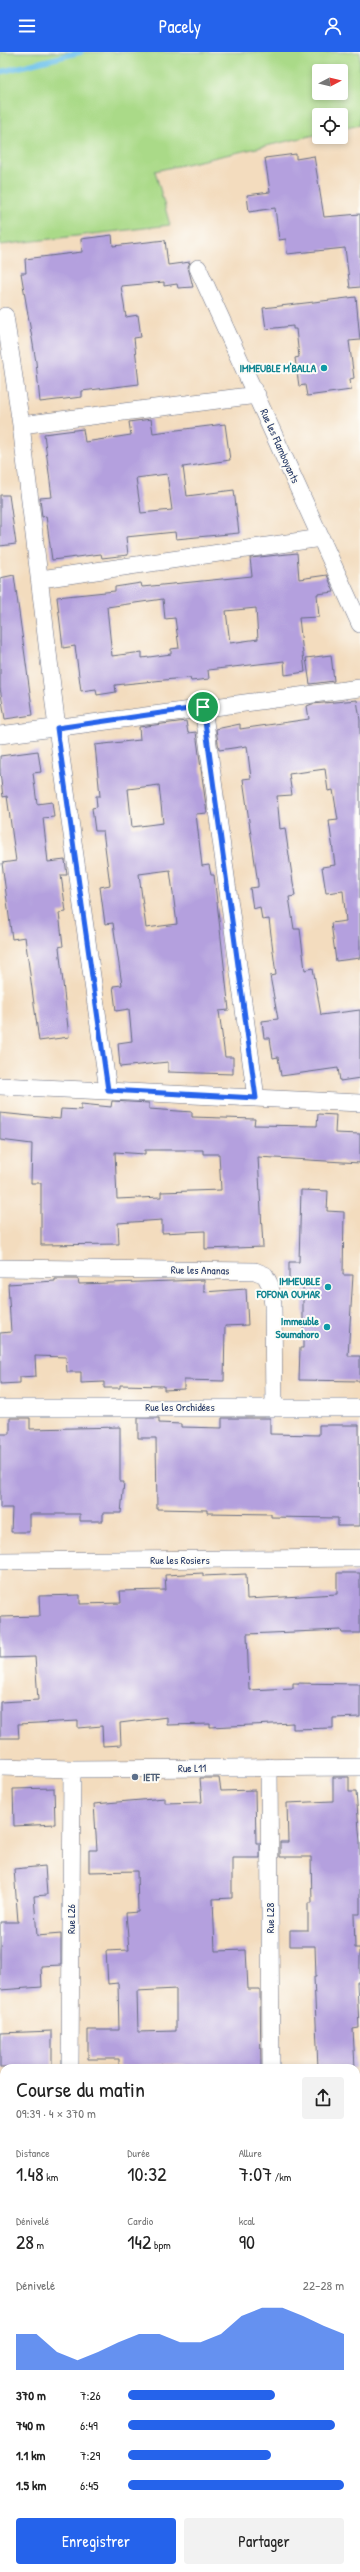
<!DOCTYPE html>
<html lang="fr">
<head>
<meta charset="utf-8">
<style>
	:root { --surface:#fff; --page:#f2f2f2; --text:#222; --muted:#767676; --accent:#2563eb }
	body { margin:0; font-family:"Patrick Hand",sans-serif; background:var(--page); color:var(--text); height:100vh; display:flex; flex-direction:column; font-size:15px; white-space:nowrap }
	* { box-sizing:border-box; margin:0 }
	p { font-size:13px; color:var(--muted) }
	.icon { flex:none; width:22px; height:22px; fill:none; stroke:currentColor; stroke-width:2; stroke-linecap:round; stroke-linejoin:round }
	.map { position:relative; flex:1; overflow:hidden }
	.details { position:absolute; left:0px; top:2012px; width:360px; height:508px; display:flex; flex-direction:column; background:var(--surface); border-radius:12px 12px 0 0; box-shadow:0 2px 6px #0003 }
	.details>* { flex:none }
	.needle { width:26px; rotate:83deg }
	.buttons { position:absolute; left:312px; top:12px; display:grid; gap:8px }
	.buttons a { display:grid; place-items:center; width:36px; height:36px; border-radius:4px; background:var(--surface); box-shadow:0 2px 6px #0003; font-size:20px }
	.pin { position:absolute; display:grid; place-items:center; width:34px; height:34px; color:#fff; margin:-17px; border:2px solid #fff; border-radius:50%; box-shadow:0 1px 4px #0007 }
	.round { display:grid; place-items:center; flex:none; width:42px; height:42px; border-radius:4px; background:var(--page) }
	.headline { display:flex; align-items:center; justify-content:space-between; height:68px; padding:0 16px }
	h1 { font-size:22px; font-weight:600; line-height:30px }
	.metrics { display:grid; grid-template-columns:repeat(3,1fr); gap:6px; height:68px; padding:4px 16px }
	.metrics div { display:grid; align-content:center }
	.metrics b { font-size:20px; font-weight:600 }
	.metrics small { font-size:11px; font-weight:400 }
	.metrics p { font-size:11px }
	.chart { height:112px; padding:8px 16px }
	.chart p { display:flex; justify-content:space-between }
	.chart svg { width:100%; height:72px; margin-top:4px; fill:var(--accent); opacity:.7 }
	.action { display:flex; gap:8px; margin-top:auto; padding:8px 16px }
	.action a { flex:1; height:46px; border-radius:4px; background:var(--accent); color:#fff; font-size:16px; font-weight:600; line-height:46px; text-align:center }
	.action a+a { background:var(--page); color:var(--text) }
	ul { padding:0 16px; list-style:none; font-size:13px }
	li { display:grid; grid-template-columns:64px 48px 1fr; align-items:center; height:30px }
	li i { height:10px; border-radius:5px; background:var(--accent) }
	header { display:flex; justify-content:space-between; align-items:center; height:52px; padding:0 16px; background:var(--accent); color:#fff; font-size:18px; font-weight:600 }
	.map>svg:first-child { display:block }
</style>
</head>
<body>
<header><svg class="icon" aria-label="menu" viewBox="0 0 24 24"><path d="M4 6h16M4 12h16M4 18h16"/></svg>Pacely<svg class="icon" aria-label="person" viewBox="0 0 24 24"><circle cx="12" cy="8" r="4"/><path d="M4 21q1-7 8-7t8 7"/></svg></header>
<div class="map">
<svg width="360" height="2520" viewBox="0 0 360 2520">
	<rect width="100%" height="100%" fill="#fdfcf7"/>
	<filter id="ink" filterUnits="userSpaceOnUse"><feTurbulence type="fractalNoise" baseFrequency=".025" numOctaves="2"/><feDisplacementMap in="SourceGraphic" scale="8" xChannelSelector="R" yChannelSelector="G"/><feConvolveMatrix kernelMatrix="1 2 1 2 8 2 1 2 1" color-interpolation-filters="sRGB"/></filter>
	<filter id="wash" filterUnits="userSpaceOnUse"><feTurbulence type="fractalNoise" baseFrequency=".012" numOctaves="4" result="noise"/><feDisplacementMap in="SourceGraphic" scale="16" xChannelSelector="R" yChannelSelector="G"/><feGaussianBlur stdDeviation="0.9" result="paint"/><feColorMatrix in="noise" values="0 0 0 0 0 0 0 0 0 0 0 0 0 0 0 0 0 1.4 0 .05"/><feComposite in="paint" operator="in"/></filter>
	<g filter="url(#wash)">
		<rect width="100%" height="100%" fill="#f3dcbe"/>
		<path fill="#aada88" stroke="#628473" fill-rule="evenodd" d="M 0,0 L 360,0 L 360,73 L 341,77 L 341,63 L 319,63 L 319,82 L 155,119 L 170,173 L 0,193 ZM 319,19 L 341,19 L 341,41 L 319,41 Z
			M 0,2349 L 4,2349 L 4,2429 L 0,2430 Z"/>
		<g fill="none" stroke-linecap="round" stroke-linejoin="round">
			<path stroke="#70c3ec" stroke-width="5.5" d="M 0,20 L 81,0
				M 0,2389 L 4,2387"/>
		</g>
		<g id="blocks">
			<path fill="#b4a0de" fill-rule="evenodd" d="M 296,102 L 296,107 L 314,104 L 324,165 L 360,162 L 360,235 L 350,236 L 345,196 L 287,202 L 286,187 L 279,188 L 275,156 L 249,160 L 247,143 L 270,140 L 265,106 Z
				M 112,183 L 113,194 L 165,188 L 168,213 L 190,210 L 188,215 L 193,235 L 178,236 L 177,232 L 164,234 L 164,230 L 121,234 L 126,265 L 138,263 L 141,285 L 134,286 L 139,332 L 82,339 L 82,345 L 40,350 L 36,310 L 21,221 L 26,221 L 25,207 L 82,200 L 81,187 Z
				M 356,245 L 360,288 L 349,289 L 354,326 L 350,327 L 351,338 L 307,344 L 305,333 L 299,334 L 295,306 L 299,305 L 296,277 L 293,277 L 293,274 L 266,277 L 263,256 Z
				M 151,367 L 153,381 L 225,372 L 230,408 L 183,415 L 187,444 L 234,438 L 239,481 L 176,487 L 175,480 L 126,485 L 128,503 L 102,506 L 101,502 L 52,508 L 46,464 L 42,465 L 40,446 L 52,445 L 44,382 L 83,377 L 85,390 L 131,383 L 129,370 ZM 167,422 L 172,458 L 141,461 L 136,426 Z
				M 0,443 L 9,443 L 16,492 L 0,494 Z
				M 297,501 L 299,527 L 327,523 L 334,540 L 317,542 L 319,565 L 299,566 L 305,620 L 285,623 L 284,609 L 208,618 L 209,627 L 191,629 L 190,626 L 174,627 L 115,633 L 116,640 L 97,643 L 96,637 L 81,639 L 75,594 L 63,596 L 57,545 L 115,539 L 115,535 L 141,531 L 142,535 L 252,524 L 250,506 ZM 163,547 L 165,567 L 175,566 L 179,596 L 171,597 L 171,602 L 142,606 L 142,600 L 112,604 L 107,555 ZM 256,556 L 258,587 L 230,591 L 226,559 Z
				M 14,523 L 33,663 L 5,667 L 0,636 L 0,526 Z
				M 331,603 L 334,629 L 310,632 L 306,606 Z
				M 357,648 L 360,668 L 360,906 L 336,909 L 331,871 L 346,869 L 343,839 L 326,841 L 322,815 L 335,813 L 329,769 L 338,768 L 333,738 L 328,739 L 325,717 L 289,722 L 292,743 L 277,744 L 280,777 L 285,776 L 295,844 L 289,845 L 294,877 L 300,877 L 305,918 L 313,916 L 321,963 L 360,958 L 360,1026 L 340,1029 L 338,1016 L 281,1024 L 278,1005 L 273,1006 L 270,986 L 264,986 L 262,969 L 278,967 L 270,924 L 276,923 L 269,867 L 262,868 L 260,855 L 253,857 L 250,836 L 258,835 L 258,832 L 243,727 L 251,726 L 247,694 L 219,698 L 216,677 L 240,672 L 240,677 L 309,667 L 307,654 L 312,652 Z
				M 186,669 L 188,681 L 196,680 L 207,761 L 196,762 L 202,814 L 209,813 L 211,823 L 214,823 L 229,958 L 219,959 L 225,1005 L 233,1005 L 233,1022 L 168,1020 L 168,1010 L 120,1015 L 118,991 L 132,989 L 129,957 L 116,959 L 113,934 L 122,933 L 113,871 L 105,872 L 100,835 L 110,833 L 103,779 L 95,779 L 92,756 L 97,755 L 96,744 L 100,744 L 95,693 L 140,688 L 139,675 ZM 159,733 L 163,771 L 132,775 L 128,737 ZM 170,818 L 177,872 L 146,876 L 139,822 Z
				M 38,699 L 41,720 L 33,721 L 37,752 L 52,750 L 54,765 L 43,766 L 48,810 L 65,808 L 67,823 L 61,823 L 66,860 L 59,861 L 63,894 L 59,895 L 69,985 L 39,989 L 25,885 L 12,887 L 2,811 L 16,809 L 7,744 L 3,745 L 0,720 L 0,704 Z
				M 112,1049 L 149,1051 L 149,1057 L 192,1060 L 192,1065 L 255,1067 L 254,1073 L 317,1074 L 318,1062 L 336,1063 L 335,1081 L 360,1082 L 360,1111 L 258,1105 L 263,1195 L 205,1197 L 205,1179 L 162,1181 L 162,1168 L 118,1171 L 119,1192 L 41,1193 L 41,1131 L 31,1131 L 32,1092 L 0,1088 L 0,1061 L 60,1067 L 61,1057 L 81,1058 L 81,1052 L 111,1055 ZM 145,1098 L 203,1098 L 203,1102 L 219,1102 L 221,1138 L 161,1140 L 161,1145 L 117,1147 L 115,1100 L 145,1102 Z
				M 301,1138 L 328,1139 L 327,1159 L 344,1160 L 343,1223 L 353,1223 L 348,1304 L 360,1304 L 360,1329 L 299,1328 L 300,1296 L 303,1296 L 303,1228 L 289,1228 L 289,1210 L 299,1210 Z
				M 55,1227 L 78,1227 L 79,1232 L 204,1228 L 204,1240 L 246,1237 L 248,1273 L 225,1274 L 224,1329 L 184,1328 L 184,1337 L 164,1338 L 164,1334 L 120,1333 L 120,1336 L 104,1336 L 104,1330 L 81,1331 L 81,1320 L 67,1320 L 66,1305 L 35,1304 L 36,1324 L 20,1325 L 20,1331 L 0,1332 L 0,1281 L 11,1280 L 8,1232 L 55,1229 Z
				M 10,1366 L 30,1366 L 30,1377 L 120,1375 L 120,1430 L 124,1430 L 121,1461 L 103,1461 L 103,1469 L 80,1469 L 80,1462 L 29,1462 L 29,1480 L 11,1480 L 12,1456 L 0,1456 L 0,1382 L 10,1382 Z
				M 138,1366 L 159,1366 L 159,1371 L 181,1372 L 181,1375 L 222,1376 L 222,1366 L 270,1366 L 270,1382 L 319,1383 L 319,1373 L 359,1373 L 360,1474 L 338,1474 L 338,1466 L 271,1465 L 271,1462 L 207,1461 L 207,1458 L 157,1457 L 156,1386 L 138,1386 Z
				M 203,1521 L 203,1524 L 246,1522 L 247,1547 L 337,1542 L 337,1521 L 360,1521 L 360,1581 L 342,1581 L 341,1578 L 247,1582 L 249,1638 L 293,1636 L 293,1631 L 360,1632 L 360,1665 L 333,1666 L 333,1676 L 293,1677 L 293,1671 L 210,1675 L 210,1672 L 167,1673 L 167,1665 L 120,1671 L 121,1693 L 103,1694 L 102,1674 L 78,1676 L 78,1669 L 18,1672 L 19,1686 L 0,1686 L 0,1650 L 38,1648 L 35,1605 L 0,1606 L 0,1565 L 40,1564 L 39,1544 L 80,1543 L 80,1552 L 121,1551 L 120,1539 L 166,1538 L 165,1523 Z
				M 333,1725 L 349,1725 L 349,1740 L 356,1740 L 360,1790 L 360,1862 L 354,1862 L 355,1896 L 360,1896 L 360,1930 L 357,1930 L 359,1976 L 353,1977 L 355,2016 L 318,2016 L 314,1925 L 316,1925 L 315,1894 L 290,1894 L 290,1878 L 308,1878 L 308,1851 L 312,1851 L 311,1805 L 280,1805 L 280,1790 L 288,1790 L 287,1751 L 333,1749 Z
				M 200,1726 L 219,1726 L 221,1739 L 255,1738 L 256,1791 L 260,1791 L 260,1806 L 232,1806 L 232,1846 L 213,1847 L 215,1899 L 246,1898 L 248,1937 L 260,1937 L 261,2016 L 199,2016 L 199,2014 L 177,2012 L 119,2014 L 119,2007 L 88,2007 L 88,1978 L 119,1978 L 118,1931 L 108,1932 L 106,1899 L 129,1898 L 126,1861 L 138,1860 L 137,1819 L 89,1820 L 89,1798 L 97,1798 L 94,1752 L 165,1746 L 165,1751 L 202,1750 ZM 176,1937 L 176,1979 L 138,1980 L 137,1939 Z
				M 54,1736 L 55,1772 L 14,1774 L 13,1737 Z
				M 45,1814 L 47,1843 L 34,1844 L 37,1884 L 61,1882 L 61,1913 L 41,1914 L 42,1935 L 0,1938 L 0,1870 L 18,1870 L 14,1817 Z
				M 52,1979 L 52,2016 L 0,2016 L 0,1981 Z"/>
		</g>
	</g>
	<g filter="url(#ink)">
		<use href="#blocks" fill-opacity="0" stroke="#676c80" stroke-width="1"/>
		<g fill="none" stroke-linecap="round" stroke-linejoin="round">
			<defs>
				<path id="street" d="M 198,216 L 360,572
					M 5,264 L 21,373 L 57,676 L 108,1038
					M 21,373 L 257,343
					M 41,527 L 321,486
					M 203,655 L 256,1046
					M 0,683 L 360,636
					M 0,1034 L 360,1051
					M 0,1216 L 255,1219 L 265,1223 L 270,1233 L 273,1253 L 274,1355
					M 0,1356 L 360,1356
					M 0,1509 L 360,1506
					M 0,1715 L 72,1717 L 360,1715
					M 269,1715 L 271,2016
					M 70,2016 L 72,1717
					M 0,2247 L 4,2248
					M 356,2395 L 360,2395"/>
			</defs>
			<use href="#street" stroke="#676c80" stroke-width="18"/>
			<use href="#street" stroke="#fff" stroke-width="17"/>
		</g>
	</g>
	<g fill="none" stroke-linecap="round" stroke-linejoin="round" filter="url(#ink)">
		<defs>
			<path id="route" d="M 203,655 L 256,1046 L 108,1038 L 57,676 Z"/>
		</defs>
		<use href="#route" stroke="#fff" stroke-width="8"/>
		<use href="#route" stroke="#2563eb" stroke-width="5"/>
	</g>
	<g fill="#0f9aa8" stroke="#fdfcf7" stroke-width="1.5">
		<circle cx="324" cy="316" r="4"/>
		<circle cx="328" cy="1235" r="4"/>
		<circle cx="327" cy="1275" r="4"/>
	</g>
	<circle fill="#5c6f8a" stroke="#fdfcf7" stroke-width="1.5" cx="135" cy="1725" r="4"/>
	<g text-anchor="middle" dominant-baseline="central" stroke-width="4" stroke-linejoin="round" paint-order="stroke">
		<g font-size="11" font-weight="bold" fill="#0d838f" stroke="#fdfcf7" text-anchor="end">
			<text x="316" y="316">IMMEUBLE M'BALLA</text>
			<text x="320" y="1229">IMMEUBLE<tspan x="320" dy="13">FOFONA OUMAR</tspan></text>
			<text x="319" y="1269">Immeuble<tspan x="319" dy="13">Soumahoro</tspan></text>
		</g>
		<g font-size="11" fill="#1b2f5e" stroke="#fdfcf7">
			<text transform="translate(280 394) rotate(66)">Rue les Flamboyants</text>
			<text transform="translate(200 1218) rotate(1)">Rue les Ananas</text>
			<text x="180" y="1355">Rue les Orchidées</text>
			<text x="180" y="1508">Rue les Rosiers</text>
			<text transform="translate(192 1716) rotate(-1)">Rue L11</text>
			<text transform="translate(270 1866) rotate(-90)">Rue L28</text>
			<text transform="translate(71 1867) rotate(-90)">Rue L26</text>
		</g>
		<g font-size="11" font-weight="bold" fill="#4e5e75" stroke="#fdfcf7" text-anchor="start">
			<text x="143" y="1725">IETF</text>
		</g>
	</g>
</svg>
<div class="buttons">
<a><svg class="needle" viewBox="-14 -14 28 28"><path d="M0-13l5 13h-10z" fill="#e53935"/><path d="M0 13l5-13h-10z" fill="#767676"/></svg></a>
<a><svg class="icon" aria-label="locate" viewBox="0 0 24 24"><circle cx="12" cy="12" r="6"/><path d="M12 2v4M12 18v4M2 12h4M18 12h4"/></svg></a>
</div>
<div class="pin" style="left:203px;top:655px;background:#1e9e55"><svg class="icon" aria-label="arrive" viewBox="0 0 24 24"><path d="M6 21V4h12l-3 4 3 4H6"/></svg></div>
<section class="details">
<div class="headline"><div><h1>Course du matin</h1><p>09:39 · 4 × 370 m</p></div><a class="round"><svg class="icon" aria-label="share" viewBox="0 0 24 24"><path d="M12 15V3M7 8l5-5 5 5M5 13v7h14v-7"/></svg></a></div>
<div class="metrics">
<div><p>Distance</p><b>1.48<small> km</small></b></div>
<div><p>Durée</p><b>10:32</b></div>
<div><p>Allure</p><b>7:07<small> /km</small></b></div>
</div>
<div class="metrics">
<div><p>Dénivelé</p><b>28<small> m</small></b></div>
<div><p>Cardio</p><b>142<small> bpm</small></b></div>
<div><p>kcal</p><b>90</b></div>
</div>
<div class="chart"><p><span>Dénivelé</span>22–28 m</p>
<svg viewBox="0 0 160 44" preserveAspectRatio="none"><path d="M0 44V22L10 22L20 33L30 38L40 33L50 27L60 22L70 22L80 27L90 27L100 22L110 11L120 6L130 6L140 11L150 17L160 22V44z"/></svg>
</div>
<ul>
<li><b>370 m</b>7:26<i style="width:68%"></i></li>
<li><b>740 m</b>6:49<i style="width:96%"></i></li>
<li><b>1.1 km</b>7:29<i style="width:66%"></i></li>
<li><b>1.5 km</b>6:45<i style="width:100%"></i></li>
</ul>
<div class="action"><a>Enregistrer</a><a>Partager</a></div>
</section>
</div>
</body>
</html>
